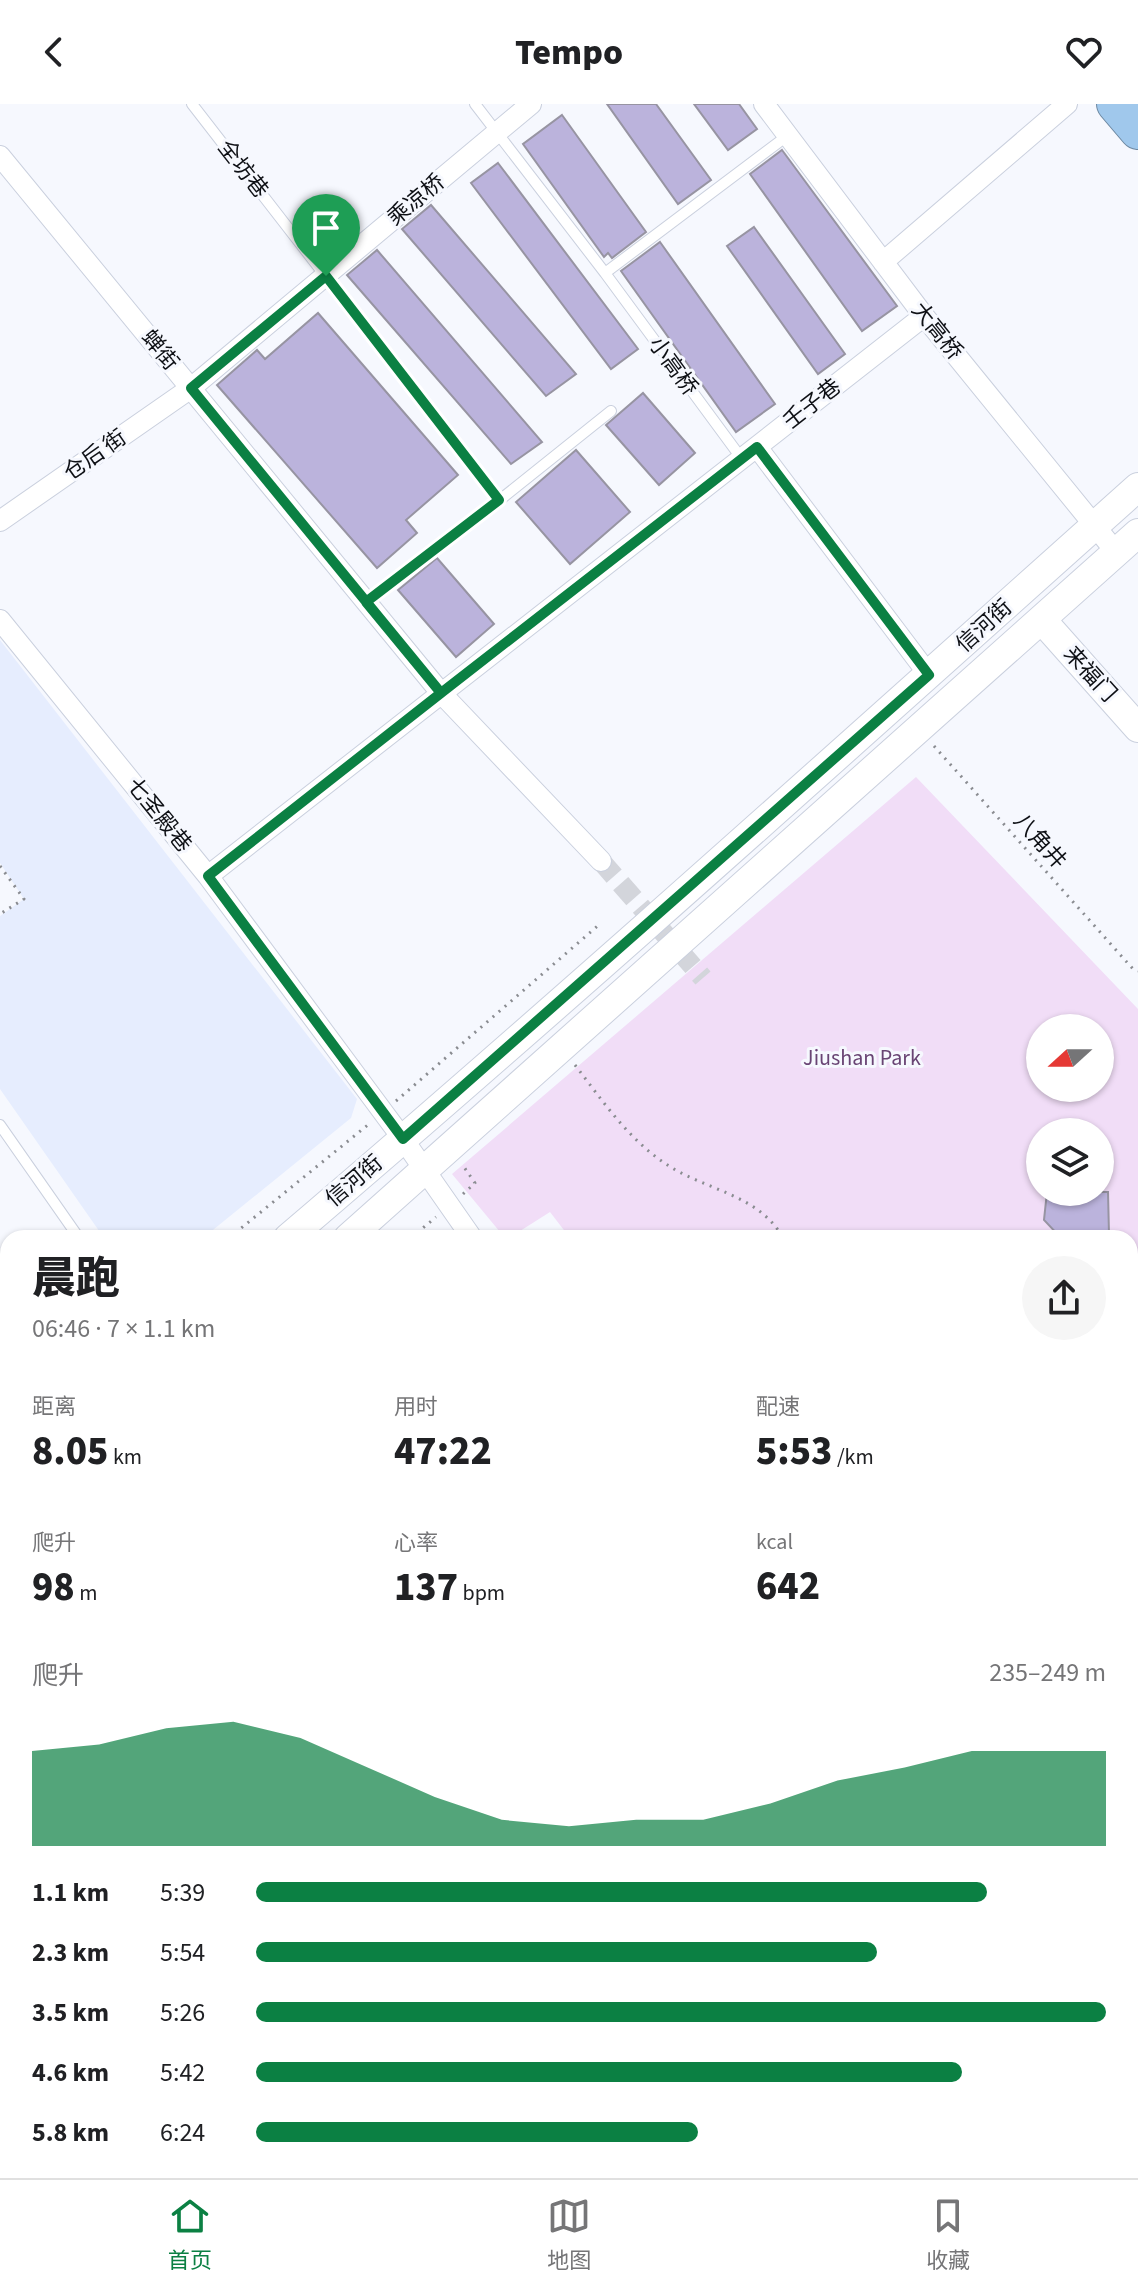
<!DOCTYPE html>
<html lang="zh">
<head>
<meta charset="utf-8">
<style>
	:root { --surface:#fff; --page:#f6f6f6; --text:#202124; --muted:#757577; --line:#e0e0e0; --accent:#0b8043 }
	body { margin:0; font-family:"Source Sans 3","Noto Sans SC",sans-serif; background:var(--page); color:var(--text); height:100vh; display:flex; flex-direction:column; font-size:30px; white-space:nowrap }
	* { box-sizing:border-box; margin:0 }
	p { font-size:26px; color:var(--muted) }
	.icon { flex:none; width:44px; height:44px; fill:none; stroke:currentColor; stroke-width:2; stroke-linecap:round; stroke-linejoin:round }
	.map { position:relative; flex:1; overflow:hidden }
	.panel { position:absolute; left:0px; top:1126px; width:1138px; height:948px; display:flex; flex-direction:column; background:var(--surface); border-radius:24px 24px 0 0; box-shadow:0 2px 6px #0004 }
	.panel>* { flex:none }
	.needle { width:52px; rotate:249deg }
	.fabs { position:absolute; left:1026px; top:910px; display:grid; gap:16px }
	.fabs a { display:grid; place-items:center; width:88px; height:88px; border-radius:50%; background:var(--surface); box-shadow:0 2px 6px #0004; font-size:40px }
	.pin { position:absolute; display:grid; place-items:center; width:68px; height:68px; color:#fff; margin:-82px -34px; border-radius:50% 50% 50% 0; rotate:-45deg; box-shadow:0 0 8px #0007 }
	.pin .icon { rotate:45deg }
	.round { display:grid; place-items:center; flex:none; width:84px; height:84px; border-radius:42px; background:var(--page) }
	.head { display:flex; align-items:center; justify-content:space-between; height:136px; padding:0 32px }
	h1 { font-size:44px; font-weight:800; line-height:60px }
	.figures { display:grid; grid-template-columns:repeat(3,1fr); gap:12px; height:136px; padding:8px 32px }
	.figures div { display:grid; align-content:center }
	.figures b { font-size:40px; font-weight:800 }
	.figures small { font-size:22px; font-weight:400 }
	.figures p { font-size:22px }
	.chart { height:224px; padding:16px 32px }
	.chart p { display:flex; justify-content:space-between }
	.chart svg { width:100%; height:144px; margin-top:8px; fill:var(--accent); opacity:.7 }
	ul { padding:0 32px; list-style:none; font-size:26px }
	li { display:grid; grid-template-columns:128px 96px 1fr; align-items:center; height:60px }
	li i { height:20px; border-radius:10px; background:var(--accent) }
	header { display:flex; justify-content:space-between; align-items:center; height:104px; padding:0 32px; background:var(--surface); font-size:36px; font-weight:800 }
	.tabs { display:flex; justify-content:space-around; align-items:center; height:112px; border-top:2px solid var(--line); background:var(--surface); font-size:22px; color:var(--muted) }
	.tabs a { display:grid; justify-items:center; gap:4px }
	.tabs .active { color:var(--accent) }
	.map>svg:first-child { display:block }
</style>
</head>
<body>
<header><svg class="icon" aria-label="back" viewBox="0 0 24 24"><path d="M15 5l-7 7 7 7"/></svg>Tempo<svg class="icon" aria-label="heart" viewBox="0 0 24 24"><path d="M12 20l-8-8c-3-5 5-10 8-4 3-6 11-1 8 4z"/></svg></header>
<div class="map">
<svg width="1138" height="2074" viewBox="0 0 1138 2074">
	<rect width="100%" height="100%" fill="#f6f8fe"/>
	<path fill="#e6edfe" d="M 0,536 L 357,995 L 351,1014 L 203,1134 L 104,1134 L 0,985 L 0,812 L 24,795 L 0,759 Z
		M 566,2066 L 1017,2066 L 1021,2074 L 570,2074 Z"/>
	<path fill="#f1ddf7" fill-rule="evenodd" d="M 916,673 L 1138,905 L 1138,1880 L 1130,1880 L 1130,1134 L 570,1134 L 550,1108 L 509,1134 L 505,1134 L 452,1070 ZM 1040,924 L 1100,924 L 1100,984 L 1040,984 ZM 1040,1028 L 1100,1028 L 1100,1088 L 1040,1088 Z"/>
	<path fill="#a8dbed" d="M 1138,1898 L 1138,2074 L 1066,2074 L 1063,2066 L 1130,2066 L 1130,1899 Z"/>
	<path fill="#bbb3dc" stroke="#9794a2" stroke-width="2" d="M 607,0 L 656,0 L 711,76 L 678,100 Z
		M 694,0 L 739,0 L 757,25 L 728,46 Z
		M 562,11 L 646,128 L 612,154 L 608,149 L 604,153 L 523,40 Z
		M 782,46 L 897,202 L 862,227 L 750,70 Z
		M 498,59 L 638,245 L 611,265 L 471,79 Z
		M 431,101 L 576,270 L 546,292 L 402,125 Z
		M 754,123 L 845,250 L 818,270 L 727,142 Z
		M 660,138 L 775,300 L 736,328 L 621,167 Z
		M 377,146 L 542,338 L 511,360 L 347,171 Z
		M 318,209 L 458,371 L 406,416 L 417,429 L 377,464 L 217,281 L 257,246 L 265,255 Z
		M 643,289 L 695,349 L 659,381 L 606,321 Z
		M 576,346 L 630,408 L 570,460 L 516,398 Z
		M 437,454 L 494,520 L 456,553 L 398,486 Z
		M 1047,1088 L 1108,1088 L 1109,1130 L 1098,1134 L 1061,1134 L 1044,1116 Z"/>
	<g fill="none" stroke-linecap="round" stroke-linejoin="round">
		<path stroke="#d3d5db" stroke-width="20" stroke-dasharray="20 10" stroke-linecap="butt" d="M 601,757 L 703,874"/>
		<defs>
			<path id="lane" d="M 192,0 L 499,396
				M 475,0 L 605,169
				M 742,355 L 605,169 L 787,32
				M 366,498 L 486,407 L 611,307
				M 0,1021 L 79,1134
				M 253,2066 L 256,2074"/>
			<path id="street" d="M 764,0 L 924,212 L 1116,448
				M 0,52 L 441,589 L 601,757
				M 883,158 L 1067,0
				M 757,343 L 929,571
				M 0,417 L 191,284 L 531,0
				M 0,516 L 208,772 L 403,1035 L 472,1134
				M 208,772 L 924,212
				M 0,1596 L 8,1605"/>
			<path id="secondary" d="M 1042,516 L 1138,624
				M 288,1134 C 575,889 856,635 1138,383
				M 348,1134 L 1138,429
				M 0,1375 L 8,1369
				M 0,1436 L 8,1429
				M 0,2041 L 8,2036
				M 479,2066 L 483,2074"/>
			<path id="highway" d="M 1115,0 L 1138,27"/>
		</defs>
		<use href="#lane" stroke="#cad0de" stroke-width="12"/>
		<use href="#street" stroke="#cad0de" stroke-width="22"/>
		<use href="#secondary" stroke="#cad0de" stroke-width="30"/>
		<use href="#highway" stroke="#6d88a1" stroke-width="38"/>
		<path stroke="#8a8c91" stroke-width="3" stroke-dasharray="2 6" stroke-linecap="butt" d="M 934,642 L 1133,865 L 1138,867
			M 0,762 L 24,795 L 0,810
			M 575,961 C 602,996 628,1035 666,1060 C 704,1086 759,1090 783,1134
			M 396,997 L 601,819
			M 463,1090 L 475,1079 L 464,1063
			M 229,1134 L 369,1020
			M 411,1134 L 436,1113
			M 0,1338 L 8,1332
			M 0,1488 L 8,1481
			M 1130,1570 L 1138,1568
			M 1130,1715 L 1138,1715
			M 1130,1927 L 1138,1927
			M 1130,2003 L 1138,2004
			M 16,2074 L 30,2066"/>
		<use href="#lane" stroke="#fff" stroke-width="10"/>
		<use href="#street" stroke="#fff" stroke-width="20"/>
		<use href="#secondary" stroke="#fff" stroke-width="28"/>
		<use href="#highway" stroke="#a0c8ec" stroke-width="36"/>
	</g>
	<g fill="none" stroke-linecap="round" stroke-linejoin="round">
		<defs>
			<path id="route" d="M 326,172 L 499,396 L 366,498 L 441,589 L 208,772 L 403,1035 L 929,571 L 757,343 L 441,589 L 191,284 L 326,172"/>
		</defs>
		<use href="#route" stroke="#fff" stroke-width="16"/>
		<use href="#route" stroke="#0b8043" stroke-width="10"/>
	</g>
	<g text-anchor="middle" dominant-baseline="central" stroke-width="6" stroke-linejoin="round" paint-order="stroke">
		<g font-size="22" fill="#0e1015" stroke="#f6f8fe">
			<text transform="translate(243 65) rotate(52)">全坊巷</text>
			<text transform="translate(416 96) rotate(-40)">乘凉桥</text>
			<text transform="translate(937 227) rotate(51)">大高桥</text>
			<text transform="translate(160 246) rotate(51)">蝉街</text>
			<text transform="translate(673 262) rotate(54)">小高桥</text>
			<text transform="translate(812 300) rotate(-38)">壬子巷</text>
			<text transform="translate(95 351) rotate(-35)">仓后 街</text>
			<text transform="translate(984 522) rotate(-42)">信河街</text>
			<text transform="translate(1090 570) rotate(48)">来福门</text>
			<text transform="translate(159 711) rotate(51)">七圣殿巷</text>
			<text transform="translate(1040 737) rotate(48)">八角井</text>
			<text transform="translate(354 1077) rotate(-40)">信河街</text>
		</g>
		<g font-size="22" fill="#694474" stroke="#f6f8fe">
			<text x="862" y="954">Jiushan Park</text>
		</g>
	</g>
</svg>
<div class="fabs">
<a><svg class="needle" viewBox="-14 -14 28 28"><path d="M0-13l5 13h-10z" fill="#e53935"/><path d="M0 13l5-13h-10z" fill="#757577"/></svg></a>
<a><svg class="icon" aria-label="layers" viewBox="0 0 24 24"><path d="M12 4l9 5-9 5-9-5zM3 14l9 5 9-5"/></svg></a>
</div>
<div class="pin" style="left:326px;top:172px;background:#1e9e55"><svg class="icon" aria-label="arrive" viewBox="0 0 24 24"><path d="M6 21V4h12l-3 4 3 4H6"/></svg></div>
<section class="panel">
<div class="head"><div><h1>晨跑</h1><p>06:46 · 7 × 1.1 km</p></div><a class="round"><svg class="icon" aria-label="share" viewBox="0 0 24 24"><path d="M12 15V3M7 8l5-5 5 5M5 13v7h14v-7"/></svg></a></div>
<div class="figures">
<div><p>距离</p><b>8.05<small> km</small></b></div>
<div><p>用时</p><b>47:22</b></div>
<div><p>配速</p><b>5:53<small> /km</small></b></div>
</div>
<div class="figures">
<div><p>爬升</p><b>98<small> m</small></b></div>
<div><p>心率</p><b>137<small> bpm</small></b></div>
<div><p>kcal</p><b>642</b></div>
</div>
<div class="chart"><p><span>爬升</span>235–249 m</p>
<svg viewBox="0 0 160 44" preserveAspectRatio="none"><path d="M0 44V15L10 13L20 8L30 6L40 11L50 20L60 29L70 36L80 38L90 36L100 36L110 31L120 24L130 20L140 15L150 15L160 15V44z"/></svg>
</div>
<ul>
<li><b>1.1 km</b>5:39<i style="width:86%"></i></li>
<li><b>2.3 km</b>5:54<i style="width:73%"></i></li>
<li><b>3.5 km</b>5:26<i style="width:100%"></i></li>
<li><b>4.6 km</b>5:42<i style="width:83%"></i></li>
<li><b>5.8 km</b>6:24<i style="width:52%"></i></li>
</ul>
</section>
</div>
<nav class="tabs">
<a class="active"><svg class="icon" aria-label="home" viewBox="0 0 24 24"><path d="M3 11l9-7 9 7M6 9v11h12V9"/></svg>首页</a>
<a><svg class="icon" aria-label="map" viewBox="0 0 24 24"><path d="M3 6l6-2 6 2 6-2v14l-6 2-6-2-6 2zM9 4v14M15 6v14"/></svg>地图</a>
<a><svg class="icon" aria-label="saved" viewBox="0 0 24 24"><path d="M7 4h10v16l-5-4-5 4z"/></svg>收藏</a>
</nav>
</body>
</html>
